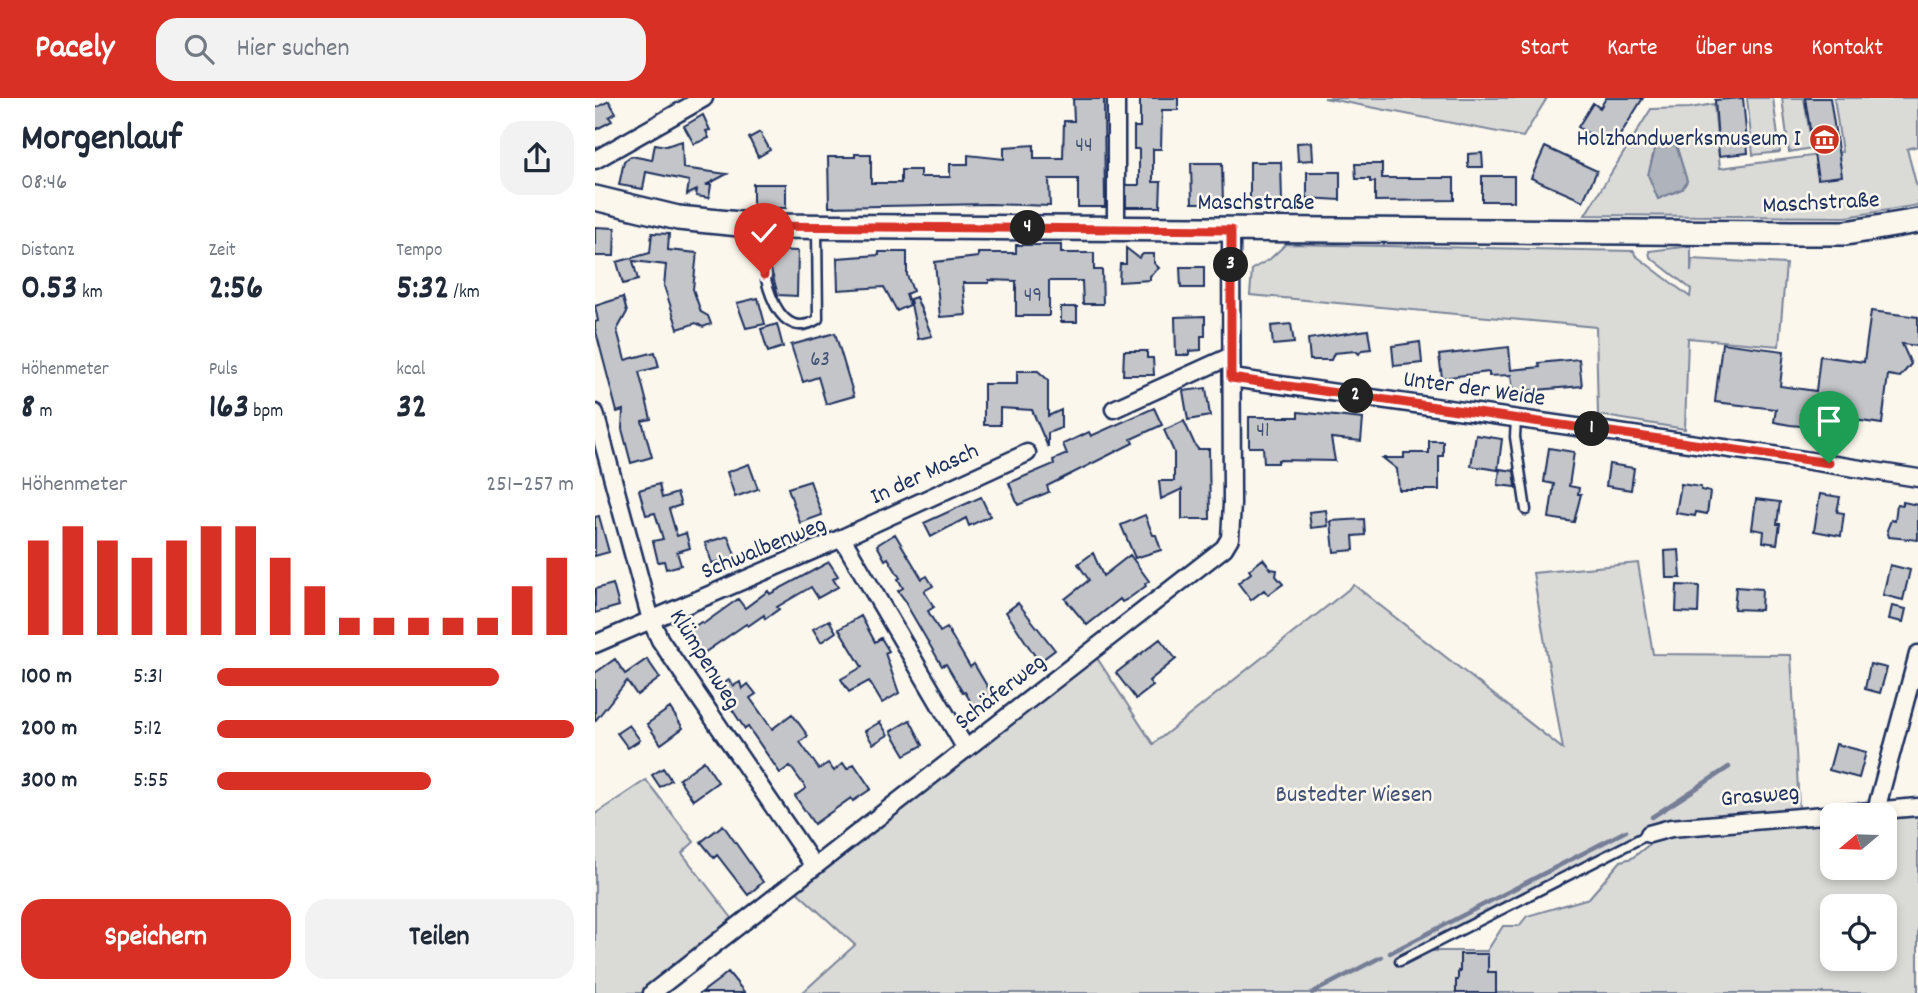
<!DOCTYPE html>
<html lang="de">
<head>
<meta charset="utf-8">
<style>
	:root { --surface:#fff; --page:#f2f2f3; --text:#1f2937; --muted:#747a83; --accent:#d93025 }
	body { margin:0; font-family:Dekko,sans-serif; background:var(--page); color:var(--text); height:100vh; display:flex; flex-direction:column; font-size:26px; white-space:nowrap }
	* { box-sizing:border-box; margin:0 }
	p { font-size:23px; color:var(--muted) }
	.icon { flex:none; width:38px; height:38px; fill:none; stroke:currentColor; stroke-width:2; stroke-linecap:round; stroke-linejoin:round }
	.map { position:relative; flex:1; overflow:hidden }
	.side { display:flex; flex-direction:column; background:var(--surface); width:595px }
	.side>* { flex:none }
	.needle { width:46px; rotate:251deg }
	.fabs { position:absolute; left:1225px; top:705px; display:grid; gap:14px }
	.fabs a { display:grid; place-items:center; width:77px; height:77px; border-radius:14px; background:var(--surface); box-shadow:0 4px 10px #0003; font-size:35px }
	.pin { position:absolute; display:grid; place-items:center; width:60px; height:60px; color:#fff; margin:-72px -30px; border-radius:50% 50% 50% 0; rotate:-45deg; box-shadow:0 0 7px #0007 }
	.pin .icon { rotate:45deg }
	.km { position:absolute; width:35px; height:35px; margin:-18px; border-radius:50%; background:#222; color:#fff; font-size:19px; line-height:35px; text-align:center }
	.round { display:grid; place-items:center; flex:none; width:74px; height:74px; border-radius:21px; background:var(--page) }
	.overview { display:flex; align-items:center; justify-content:space-between; height:119px; padding:0 21px }
	h1 { font-size:38px; font-weight:700; line-height:52px }
	.metrics { display:grid; grid-template-columns:repeat(3,1fr); gap:10px; height:119px; padding:7px 21px }
	.metrics div { display:grid; align-content:center }
	.metrics b { font-size:35px; font-weight:700 }
	.metrics small { font-size:19px; font-weight:400 }
	.metrics p { font-size:19px }
	.chart { height:196px; padding:14px 21px }
	.chart p { display:flex; justify-content:space-between }
	.chart svg { width:100%; height:126px; margin-top:7px; stroke:var(--accent); stroke-width:6 }
	.cta { display:flex; gap:14px; margin-top:auto; padding:14px 21px }
	.cta a { flex:1; height:80px; border-radius:21px; background:var(--accent); color:#fff; font-size:28px; font-weight:700; line-height:80px; text-align:center }
	.cta a+a { background:var(--page); color:var(--text) }
	ul { padding:0 21px; list-style:none; font-size:23px }
	li { display:grid; grid-template-columns:112px 84px 1fr; align-items:center; height:52px }
	li i { height:18px; border-radius:9px; background:var(--accent) }
	header { display:flex; align-items:center; gap:42px; box-sizing:border-box; height:98px; padding:0 35px; background:var(--accent); color:#fff }
	header strong { font-size:33px }
	nav { display:flex; gap:38px; margin-inline-start:auto; font-size:24px }
	.search { width:490px; height:63px; background:var(--page); display:flex; align-items:center; gap:18px; box-sizing:border-box; padding:0 24px; border-radius:21px; color:var(--muted); font-size:26px }
	main { display:flex; flex:1; min-height:0 }
	.map>svg:first-child { display:block }
</style>
</head>
<body>
<header>
<strong>Pacely</strong>
<div class="search"><svg class="icon" aria-label="search" viewBox="0 0 24 24"><circle cx="10" cy="10" r="6"/><path d="M15 15l6 6"/></svg>Hier suchen</div>
<nav><a>Start</a><a>Karte</a><a>Über uns</a><a>Kontakt</a></nav>
</header>
<main>
<section class="side">
<div class="overview"><div><h1>Morgenlauf</h1><p>08:46</p></div><a class="round"><svg class="icon" aria-label="share" viewBox="0 0 24 24"><path d="M12 15V3M7 8l5-5 5 5M5 13v7h14v-7"/></svg></a></div>
<div class="metrics">
<div><p>Distanz</p><b>0.53<small> km</small></b></div>
<div><p>Zeit</p><b>2:56</b></div>
<div><p>Tempo</p><b>5:32<small> /km</small></b></div>
</div>
<div class="metrics">
<div><p>Höhenmeter</p><b>8<small> m</small></b></div>
<div><p>Puls</p><b>163<small> bpm</small></b></div>
<div><p>kcal</p><b>32</b></div>
</div>
<div class="chart"><p><span>Höhenmeter</span>251–257 m</p>
<svg viewBox="0 0 160 44" preserveAspectRatio="none"><path d="M5 44V11M15 44V6M25 44V11M35 44V17M45 44V11M55 44V6M65 44V6M75 44V17M85 44V27M95 44V38M105 44V38M115 44V38M125 44V38M135 44V38M145 44V27M155 44V17"/></svg>
</div>
<ul>
<li><b>100 m</b>5:31<i style="width:79%"></i></li>
<li><b>200 m</b>5:12<i style="width:100%"></i></li>
<li><b>300 m</b>5:55<i style="width:60%"></i></li>
</ul>
<div class="cta"><a>Speichern</a><a>Teilen</a></div>
</section>
<div class="map">
<svg width="1323" height="895" viewBox="0 0 1323 895">
	<rect width="100%" height="100%" fill="#fbf7ec"/>
	<filter id="ink" filterUnits="userSpaceOnUse"><feTurbulence type="fractalNoise" baseFrequency=".0143" numOctaves="2"/><feDisplacementMap in="SourceGraphic" scale="14" xChannelSelector="R" yChannelSelector="G"/><feConvolveMatrix kernelMatrix="1 2 1 2 8 2 1 2 1" color-interpolation-filters="sRGB"/></filter>
	<g filter="url(#ink)">
		<path fill="#dadad7" stroke="#7a849a" stroke-width="2" fill-rule="evenodd" d="M 729,0 L 952,0 L 928,39 Z
			M 1152,0 L 1178,0 L 1185,54 L 1158,57 Z
			M 1187,0 L 1209,0 L 1217,50 L 1194,54 Z
			M 1239,0 L 1323,0 L 1323,48 L 1312,51 L 1323,93 L 1323,107 L 1251,119 L 990,117 L 1056,11 L 1095,10 L 1119,6 L 1125,70 L 1247,54 ZM 1081,47 L 1092,83 L 1087,91 L 1063,101 C 1054,80 1052,74 1060,51 Z
			M 691,146 L 1039,153 L 1040,157 L 1095,199 L 1096,191 L 1055,159 L 1054,153 L 1096,148 L 1096,174 L 1097,161 L 1191,166 L 1184,248 L 1093,240 L 1090,331 L 1003,317 L 1001,229 L 655,197 L 657,171 L 675,161 Z
			M 1043,465 L 1058,556 L 1196,557 L 1204,711 L 1062,727 L 808,857 L 811,865 L 833,853 L 892,853 L 908,828 L 924,828 L 932,818 L 994,800 L 1026,763 L 1037,760 L 1065,738 L 1237,721 L 1237,770 L 1290,770 L 1290,718 L 1323,713 L 1323,895 L 207,895 L 260,847 L 200,792 L 502,560 L 558,646 L 759,487 L 968,651 L 938,475 ZM 1237,808 L 1290,808 L 1290,861 L 1237,861 Z
			M 51,682 L 99,744 L 87,755 L 137,820 L 47,895 L 0,895 L 0,716 Z"/>
		<path fill="#afb3bb" stroke="#747e96" stroke-width="2" d="M 1070,44 L 1081,47 L 1092,83 L 1087,91 L 1063,101 L 1053,77 L 1060,51 Z"/>
		<g fill="none" stroke-linecap="round" stroke-linejoin="round">
			<path stroke="#747e96" stroke-width="4.5" d="M 1057,719 L 1134,669
				M 795,855 L 1031,733
				M 717,895 L 786,859"/>
		</g>
		<path fill="#c3c5c9" stroke="#1b2f5e" stroke-width="2" d="M 545,0 L 583,0 L 583,12 L 567,12 L 566,51 L 558,51 L 558,84 L 566,84 L 565,109 L 531,109 L 531,87 L 544,87 L 544,51 L 539,51 L 539,29 L 545,29 Z
			M 1011,0 L 1048,0 L 1017,50 L 983,29 L 998,5 L 1005,10 Z
			M 1148,0 L 1153,55 L 1124,58 L 1120,2 Z
			M 1210,0 L 1235,0 L 1247,78 L 1223,81 Z
			M 478,1 L 509,1 L 510,109 L 483,109 L 483,81 L 454,81 L 455,108 L 395,106 L 234,109 L 233,59 L 260,59 L 260,56 L 276,56 L 276,85 L 306,85 L 306,72 L 325,72 L 325,79 L 355,79 L 355,66 L 373,66 L 373,57 L 409,61 L 409,49 L 439,47 L 439,60 L 468,60 L 469,23 L 479,23 Z
			M 14,3 L 21,15 L 14,19 L 17,23 L 0,32 L 0,10 Z
			M 108,17 L 115,32 L 111,33 L 114,40 L 99,46 L 89,28 Z
			M 165,34 L 175,52 L 163,59 L 154,40 Z
			M 87,43 L 88,70 L 132,76 L 111,87 L 116,87 L 114,100 L 101,98 L 102,92 L 92,97 L 94,83 L 51,74 L 48,91 L 24,87 L 29,63 L 36,58 L 57,62 L 60,46 L 71,48 Z
			M 717,44 L 718,62 L 703,63 L 702,45 Z
			M 950,49 L 1002,73 L 988,103 L 936,80 Z
			M 887,55 L 888,69 L 873,69 L 873,56 Z
			M 655,64 L 686,64 L 687,104 L 655,104 Z
			M 596,65 L 627,65 L 628,105 L 597,105 Z
			M 760,66 L 787,66 L 787,80 L 859,80 L 859,102 L 780,103 L 780,84 L 775,84 L 775,81 L 761,81 Z
			M 712,74 L 745,74 L 745,102 L 712,100 Z
			M 887,78 L 919,78 L 919,103 L 887,103 Z
			M 158,86 L 191,86 L 191,110 L 158,110 Z
			M 0,129 L 20,130 L 19,158 L 0,158 Z
			M 57,135 L 74,136 L 73,152 L 102,155 L 98,191 L 106,214 L 113,218 L 116,226 L 108,229 L 101,225 L 83,231 L 69,188 L 71,167 L 38,163 L 43,182 L 28,186 L 22,164 L 55,155 Z
			M 421,147 L 466,147 L 466,155 L 499,155 L 499,172 L 507,172 L 508,206 L 488,206 L 487,183 L 454,183 L 454,218 L 421,218 L 421,183 L 394,182 L 394,185 L 368,185 L 371,217 L 345,219 L 340,164 L 383,159 L 383,155 L 421,155 Z
			M 531,150 L 544,160 L 548,156 L 559,156 L 559,165 L 564,170 L 555,178 L 555,182 L 524,184 L 525,166 L 531,166 Z
			M 175,152 L 203,153 L 202,198 L 183,197 L 174,164 Z
			M 284,154 L 312,154 L 312,177 L 318,193 L 311,196 L 315,207 L 302,213 L 289,189 L 243,192 L 242,160 L 284,157 Z
			M 585,169 L 609,169 L 609,190 L 586,190 Z
			M 28,199 L 32,214 L 22,232 L 30,262 L 60,254 L 64,269 L 44,274 L 56,321 L 47,323 L 57,359 L 36,365 L 27,331 L 28,312 L 22,314 L 0,230 L 0,224 L 3,223 L 0,208 Z
			M 321,199 L 337,238 L 323,241 L 315,201 Z
			M 163,200 L 170,226 L 151,230 L 142,205 Z
			M 466,209 L 482,209 L 482,224 L 466,224 Z
			M 1276,213 L 1323,219 L 1323,248 L 1307,246 L 1316,266 L 1305,279 L 1293,277 L 1287,326 L 1218,316 L 1216,329 L 1195,327 L 1179,324 L 1181,311 L 1120,304 L 1127,245 L 1189,253 L 1185,288 L 1221,293 L 1225,258 L 1269,264 Z
			M 610,218 L 610,238 L 606,238 L 606,252 L 594,253 L 594,257 L 581,257 L 580,219 Z
			M 182,226 L 188,249 L 173,254 L 166,231 Z
			M 696,226 L 699,245 L 678,247 L 676,228 Z
			M 773,232 L 776,251 L 767,252 L 764,256 L 761,253 L 739,255 L 736,262 L 715,262 L 713,241 Z
			M 240,235 L 259,298 L 231,306 L 223,279 L 208,284 L 196,247 Z
			M 825,244 L 827,265 L 799,268 L 797,248 Z
			M 914,249 L 916,272 L 945,269 L 944,265 L 984,261 L 987,288 L 918,294 L 916,277 L 894,278 L 894,274 L 847,280 L 844,257 Z
			M 529,253 L 552,253 L 552,260 L 558,260 L 559,277 L 528,277 Z
			M 422,273 L 443,273 L 453,282 L 453,318 L 466,312 L 466,330 L 453,335 L 453,349 L 437,312 L 405,310 L 405,327 L 389,327 L 389,286 L 422,286 Z
			M 611,290 L 615,318 L 593,322 L 588,293 Z
			M 559,310 L 567,327 L 536,341 L 538,345 L 452,388 L 454,394 L 423,407 L 414,385 L 459,366 L 458,362 L 472,356 L 468,346 L 494,334 L 496,338 Z
			M 703,314 L 768,321 L 766,343 L 736,340 L 740,363 L 683,362 L 683,365 L 669,365 L 668,349 L 654,349 L 654,319 L 703,319 Z
			M 589,323 L 600,347 L 603,351 L 614,351 L 615,421 L 587,421 L 587,391 L 566,401 L 564,383 L 579,383 L 579,354 L 569,332 Z
			M 881,337 L 907,341 L 903,372 L 876,368 Z
			M 834,343 L 848,343 L 848,358 L 844,358 L 844,392 L 804,392 L 802,371 L 788,360 L 809,360 L 809,355 L 834,355 Z
			M 954,350 L 979,354 L 974,388 L 984,390 L 983,396 L 986,396 L 979,424 L 954,420 L 959,386 L 949,384 Z
			M 154,366 L 163,391 L 140,399 L 132,374 Z
			M 1014,366 L 1039,370 L 1036,392 L 1011,388 Z
			M 905,371 L 919,373 L 921,389 L 903,387 Z
			M 215,383 L 227,417 L 205,425 L 193,390 Z
			M 64,386 L 67,400 L 82,395 L 86,407 L 74,411 L 82,438 L 91,435 L 95,450 L 82,454 L 86,467 L 71,471 L 69,463 L 63,464 L 58,443 L 68,441 L 60,415 L 51,417 L 44,392 Z
			M 1086,386 L 1106,389 L 1106,392 L 1115,394 L 1112,416 L 1101,414 L 1100,418 L 1081,415 Z
			M 1225,396 L 1245,399 L 1242,414 L 1249,415 L 1246,438 L 1219,433 Z
			M 386,399 L 395,418 L 374,428 L 371,420 L 336,439 L 329,425 Z
			M 1161,401 L 1185,404 L 1182,426 L 1185,426 L 1182,446 L 1168,444 L 1169,433 L 1157,431 Z
			M 1308,404 L 1323,407 L 1323,442 L 1294,439 L 1292,432 L 1296,422 L 1300,423 L 1302,406 L 1308,407 Z
			M 731,412 L 733,428 L 716,430 L 714,414 Z
			M 550,417 L 558,437 L 561,437 L 566,452 L 540,460 L 526,427 Z
			M 4,418 L 14,454 L 0,458 L 0,419 Z
			M 769,421 L 770,437 L 758,438 L 759,452 L 739,454 L 736,423 Z
			M 300,436 L 327,481 L 332,478 L 338,488 L 329,493 L 339,509 L 333,513 L 345,534 L 352,530 L 375,569 L 379,566 L 399,600 L 380,611 L 370,594 L 368,595 L 351,566 L 347,568 L 311,506 L 312,505 L 303,493 L 308,490 L 303,481 L 305,480 L 293,460 L 290,462 L 282,447 Z
			M 133,438 L 141,460 L 117,465 L 110,445 Z
			M 1084,452 L 1086,480 L 1071,480 L 1070,453 Z
			M 498,455 L 508,478 L 535,457 L 554,483 L 550,486 L 551,488 L 533,501 L 527,504 L 525,501 L 492,527 L 470,501 L 494,482 L 483,466 Z
			M 668,461 L 676,471 L 682,472 L 681,478 L 688,486 L 673,497 L 669,492 L 656,502 L 643,485 L 656,475 L 654,472 Z
			M 234,464 L 243,478 L 238,481 L 243,489 L 223,500 L 216,489 L 182,509 L 184,511 L 170,521 L 169,517 L 153,528 L 151,526 L 103,559 L 88,536 L 106,524 L 108,526 L 143,501 L 150,510 L 173,493 L 175,496 Z
			M 1295,467 L 1315,472 L 1308,502 L 1288,497 Z
			M 18,486 L 24,508 L 0,515 L 0,491 Z
			M 1082,487 L 1104,488 L 1103,515 L 1081,514 Z
			M 1141,489 L 1167,491 L 1166,512 L 1139,511 Z
			M 423,505 L 460,552 L 444,564 L 411,514 Z
			M 1297,508 L 1311,511 L 1308,524 L 1294,521 Z
			M 266,518 L 280,544 L 286,540 L 294,553 L 290,555 L 304,595 L 287,605 L 274,583 L 254,594 L 246,581 L 267,569 L 244,531 Z
			M 234,522 L 241,534 L 226,544 L 218,531 Z
			M 565,541 L 581,561 L 554,583 L 558,588 L 541,601 L 521,575 Z
			M 20,561 L 30,576 L 52,561 L 65,580 L 42,597 L 32,583 L 0,623 L 0,575 Z
			M 1275,566 L 1292,570 L 1285,595 L 1270,591 Z
			M 134,582 L 138,588 L 145,584 L 147,591 L 153,586 L 161,596 L 155,600 L 177,631 L 197,616 L 213,638 L 205,644 L 224,671 L 233,665 L 239,673 L 248,665 L 252,671 L 259,666 L 276,691 L 258,703 L 256,700 L 219,726 L 200,698 L 211,690 L 195,668 L 185,675 L 153,629 L 150,631 L 123,590 Z
			M 75,610 L 88,630 L 66,646 L 52,626 Z
			M 315,622 L 328,647 L 310,657 L 296,633 Z
			M 285,624 L 293,637 L 278,646 L 270,633 Z
			M 34,627 L 45,642 L 33,650 L 22,635 Z
			M 1241,646 L 1271,654 L 1264,680 L 1234,672 Z
			M 109,663 L 123,684 L 98,702 L 84,681 Z
			M 68,670 L 76,682 L 65,689 L 57,677 Z
			M 128,727 L 168,784 L 153,797 L 122,757 L 119,760 L 106,744 Z
			M 865,856 L 893,856 L 893,874 L 901,874 L 901,895 L 861,895 L 861,882 L 863,882 L 863,873 L 865,874 Z
			M 133,874 L 150,895 L 106,895 L 126,880 Z"/>
		<g fill="none" stroke-linecap="round" stroke-linejoin="round">
			<defs>
				<path id="lane" d="M 165,131 C 164,161 177,251 223,221 L 222,131
					M 921,321 L 920,339 L 931,412
					M 805,863 L 1054,736"/>
				<path id="street" d="M 0,62 L 109,0
					M 521,131 L 521,0
					M 637,280 L 1171,356 L 1323,380
					M 519,311 L 636,258
					M 0,315 L 56,522 L 65,542 L 219,768
					M 247,440 L 371,651
					M 0,546 L 247,440 L 432,355
					M 1281,712 L 1323,556
					M 1054,736 L 1076,730 L 1323,709
					M 57,895 L 629,450 L 635,440 L 637,406 L 636,132"/>
				<path id="secondary" d="M 0,100 L 83,120 L 165,128 L 1197,135 L 1251,135 L 1323,123"/>
			</defs>
			<use href="#lane" stroke="#1b2f5e" stroke-width="13"/>
			<use href="#street" stroke="#1b2f5e" stroke-width="21"/>
			<use href="#secondary" stroke="#1b2f5e" stroke-width="28"/>
			<use href="#lane" stroke="#fbf7ec" stroke-width="8"/>
			<use href="#street" stroke="#fbf7ec" stroke-width="16"/>
			<use href="#secondary" stroke="#fbf7ec" stroke-width="23"/>
		</g>
	</g>
	<g fill="none" stroke-linecap="round" stroke-linejoin="round" filter="url(#ink)">
		<defs>
			<path id="route" d="M 169,177 L 165,128 L 636,132 L 636,280 L 1234,365"/>
		</defs>
		<use href="#route" stroke="#fff" stroke-width="14"/>
		<use href="#route" stroke="#d93025" stroke-width="9"/>
	</g>
	<defs>
		<symbol id="museum-disc" viewBox="-11 -11 22 22"><circle r="9.5" fill="#c8321e" stroke="#fbf7ec"/><path d="M0-6L6-3V-2H-6V-3ZM-5-1h2V3h-2ZM-1-1h2V3h-2ZM3-1h2V3H3ZM-6 4H6V6H-6Z" fill="#fff"/></symbol>
	</defs>
	<g fill-rule="evenodd">
		<use href="#museum-disc" x="1212" y="24" width="35" height="35"/>
	</g>
	<g text-anchor="middle" dominant-baseline="central" stroke-width="5" stroke-linejoin="round" paint-order="stroke">
		<g font-size="21" fill="#455479">
			<text x="489" y="49">44</text>
			<text x="438" y="199">49</text>
			<text x="225" y="263">63</text>
			<text x="668" y="334">41</text>
		</g>
		<g font-size="24" fill="#1b2f5e" stroke="#fbf7ec" text-anchor="end">
			<text x="1206" y="42">Holzhandwerksmuseum I</text>
		</g>
		<g font-size="24" fill="#1b2f5e" stroke="#fbf7ec">
			<text x="661" y="106">Maschstraße</text>
			<text transform="translate(1226 106) rotate(-3)">Maschstraße</text>
			<text transform="translate(879 292) rotate(8)">Unter der Weide</text>
			<text transform="translate(330 377) rotate(-25)">In der Masch</text>
			<text transform="translate(169 451) rotate(-22)">Schwalbenweg</text>
			<text transform="translate(109 562) rotate(58)">Klümpenweg</text>
			<text transform="translate(406 595) rotate(-38)">Schäferweg</text>
			<text transform="translate(1165 699) rotate(-5)">Grasweg</text>
		</g>
		<g font-size="24" fill="#415176" stroke="#fbf7ec">
			<text x="759" y="698">Bustedter Wiesen</text>
		</g>
	</g>
</svg>
<div class="fabs">
<a><svg class="needle" viewBox="-14 -14 28 28"><path d="M0-13l5 13h-10z" fill="#e53935"/><path d="M0 13l5-13h-10z" fill="#747a83"/></svg></a>
<a><svg class="icon" aria-label="locate" viewBox="0 0 24 24"><circle cx="12" cy="12" r="6"/><path d="M12 2v4M12 18v4M2 12h4M18 12h4"/></svg></a>
</div>
<div class="pin" style="left:1234px;top:365px;background:#1e9e55"><svg class="icon" aria-label="arrive" viewBox="0 0 24 24"><path d="M6 21V4h12l-3 4 3 4H6"/></svg></div>
<div class="pin" style="left:169px;top:177px;background:#d93025"><svg class="icon" aria-label="check" viewBox="0 0 24 24"><path d="M5 12l5 5 9-10"/></svg></div>
<b class="km" style="left:997px;top:331px">1</b>
<b class="km" style="left:761px;top:298px">2</b>
<b class="km" style="left:636px;top:167px">3</b>
<b class="km" style="left:433px;top:130px">4</b>
</div>
</main>
</body>
</html>
